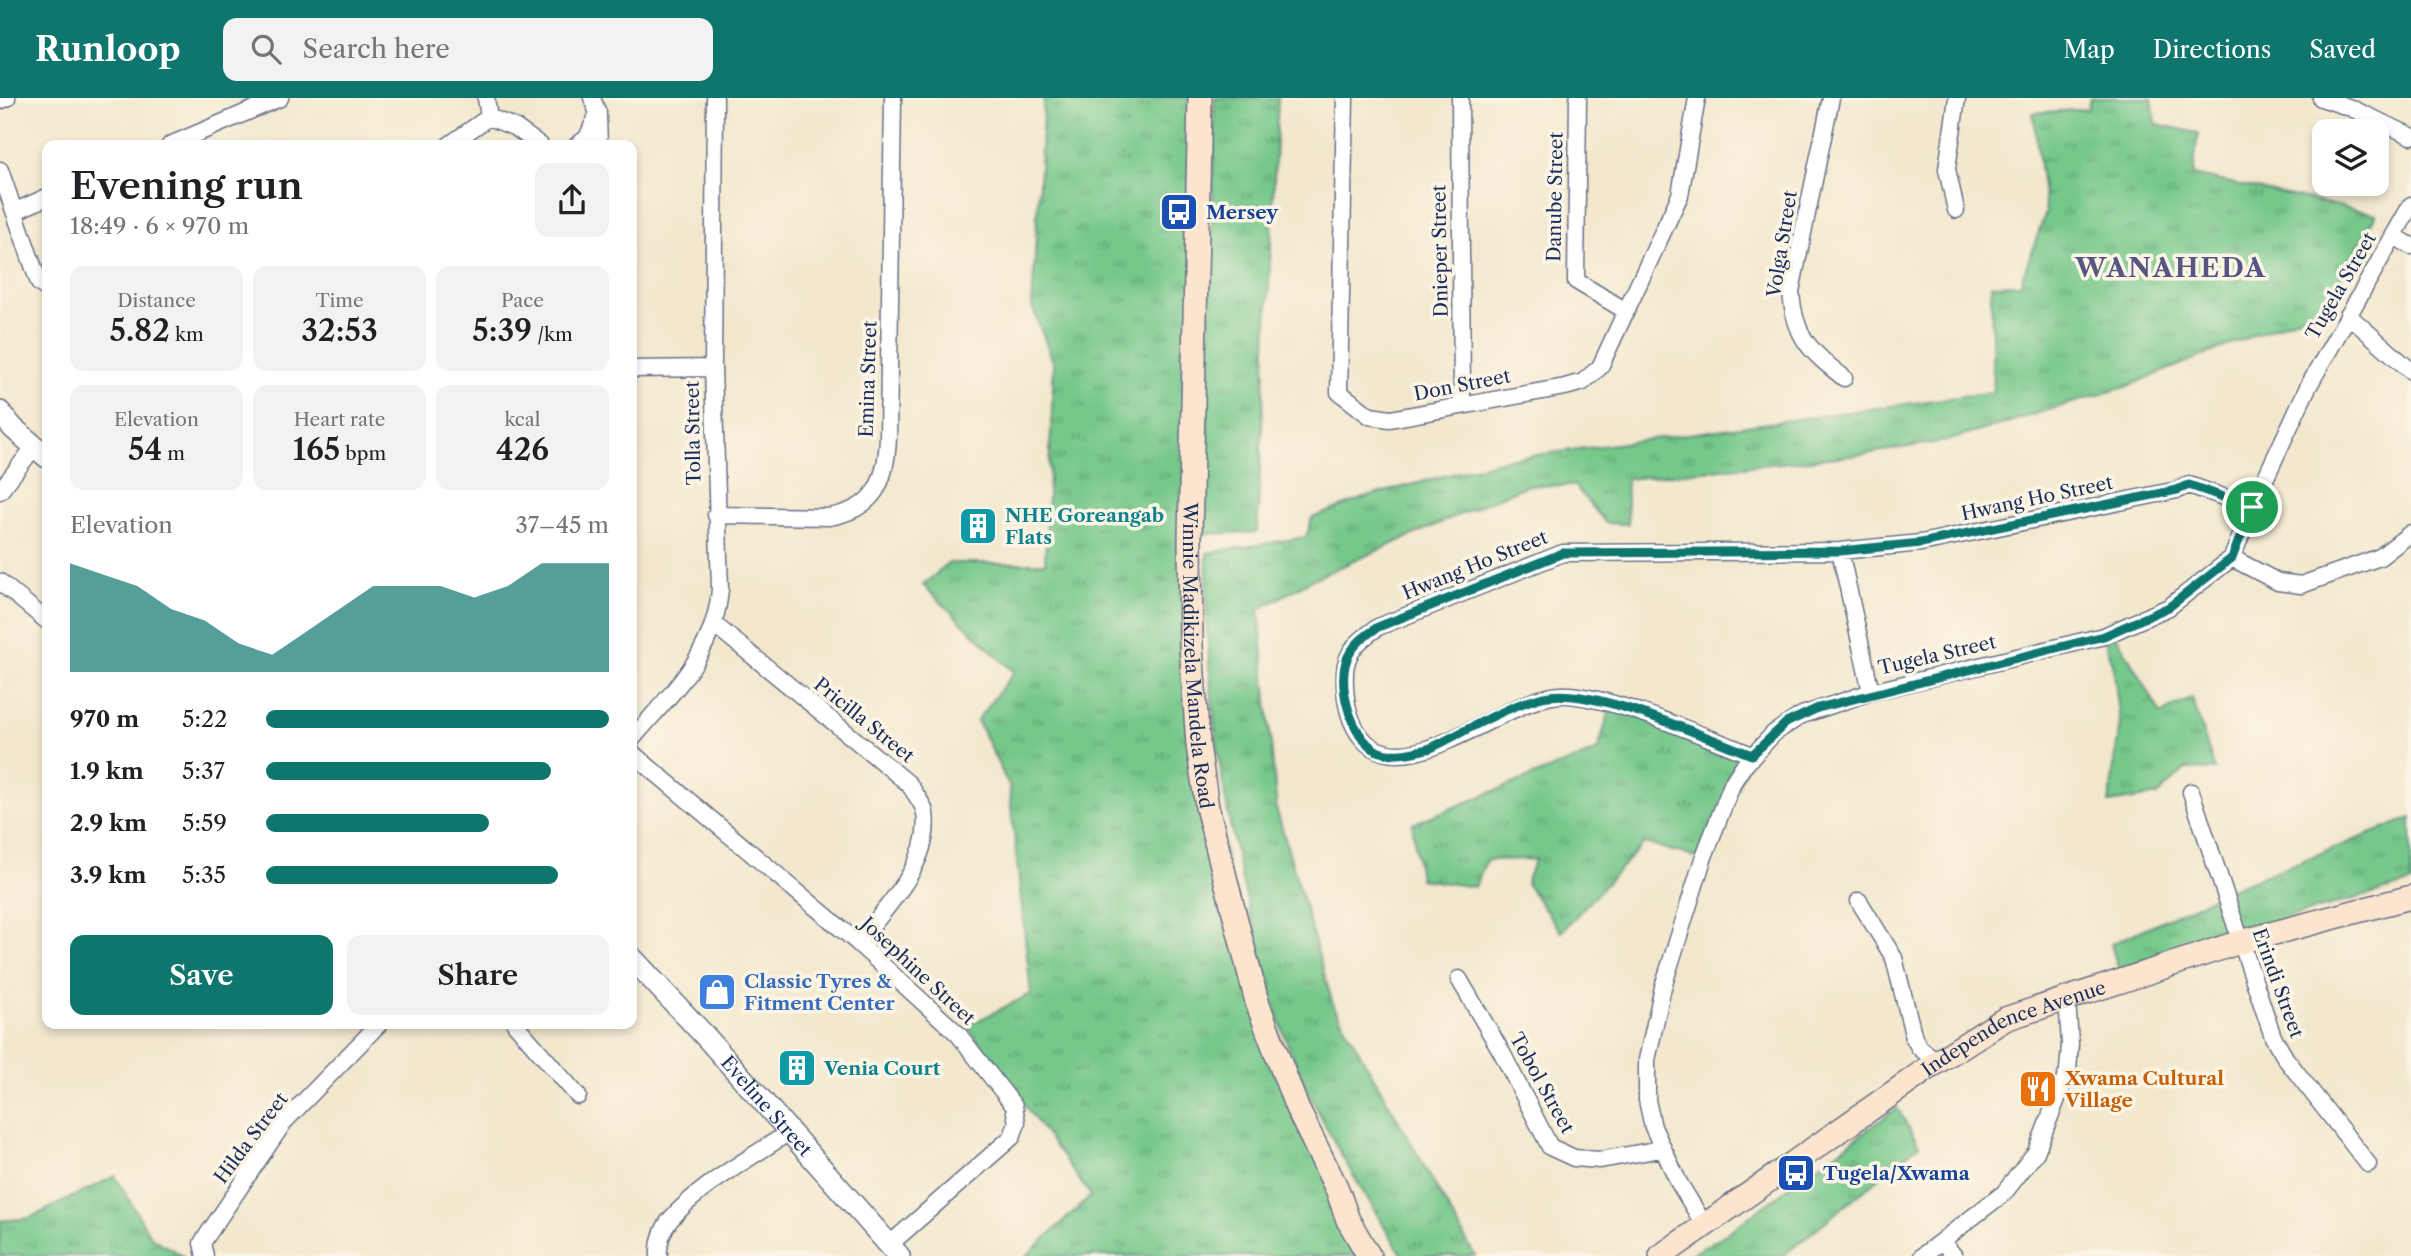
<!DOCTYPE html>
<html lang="en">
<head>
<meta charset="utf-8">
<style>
	:root { --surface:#fff; --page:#f2f2f2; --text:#202124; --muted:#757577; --accent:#0f766e }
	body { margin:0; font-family:"Libre Caslon Text",serif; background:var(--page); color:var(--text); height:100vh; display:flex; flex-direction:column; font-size:26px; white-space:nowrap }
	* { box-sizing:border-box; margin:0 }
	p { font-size:23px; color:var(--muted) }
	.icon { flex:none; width:38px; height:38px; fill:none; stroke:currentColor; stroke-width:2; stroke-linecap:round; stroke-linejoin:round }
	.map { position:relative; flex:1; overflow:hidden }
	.side { position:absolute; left:42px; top:42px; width:595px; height:889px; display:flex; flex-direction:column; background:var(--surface); border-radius:14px; box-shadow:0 4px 10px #0003 }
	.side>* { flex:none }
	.controls { position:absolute; left:2312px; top:21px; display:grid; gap:14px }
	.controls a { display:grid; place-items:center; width:77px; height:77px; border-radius:14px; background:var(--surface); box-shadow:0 4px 10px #0003; font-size:35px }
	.pin { position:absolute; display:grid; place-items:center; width:60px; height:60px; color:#fff; margin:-30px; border:4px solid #fff; border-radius:50%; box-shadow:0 2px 7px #0007 }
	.round { display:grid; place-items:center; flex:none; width:74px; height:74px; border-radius:14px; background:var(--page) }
	.headline { display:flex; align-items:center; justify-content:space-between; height:119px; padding:0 28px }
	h1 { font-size:38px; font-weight:600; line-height:52px }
	.stats { display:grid; grid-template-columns:repeat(3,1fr); gap:10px; height:119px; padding:7px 28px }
	.stats div { display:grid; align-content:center; border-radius:14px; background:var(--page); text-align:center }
	.stats b { font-size:30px; font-weight:600 }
	.stats small { font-size:19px; font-weight:400 }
	.stats p { font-size:19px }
	.chart { height:196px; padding:14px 28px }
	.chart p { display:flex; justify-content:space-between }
	.chart svg { width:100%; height:126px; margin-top:7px; fill:var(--accent); opacity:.7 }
	.primary-button { display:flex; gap:14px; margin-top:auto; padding:14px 28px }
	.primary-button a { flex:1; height:80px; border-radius:14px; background:var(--accent); color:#fff; font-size:28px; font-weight:600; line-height:80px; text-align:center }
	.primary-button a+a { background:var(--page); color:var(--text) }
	ul { padding:0 28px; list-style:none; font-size:23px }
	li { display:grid; grid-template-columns:112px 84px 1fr; align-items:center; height:52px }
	li i { height:18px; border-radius:9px; background:var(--accent) }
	header { display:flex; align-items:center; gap:42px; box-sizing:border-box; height:98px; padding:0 35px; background:var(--accent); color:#fff }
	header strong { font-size:33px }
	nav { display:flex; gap:38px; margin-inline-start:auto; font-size:24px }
	.search { width:490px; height:63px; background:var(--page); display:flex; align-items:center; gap:18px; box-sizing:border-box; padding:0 24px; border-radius:14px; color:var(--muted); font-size:26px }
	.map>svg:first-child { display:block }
</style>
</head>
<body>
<header>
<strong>Runloop</strong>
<div class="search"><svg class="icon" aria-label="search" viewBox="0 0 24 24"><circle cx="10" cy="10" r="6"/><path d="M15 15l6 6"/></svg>Search here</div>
<nav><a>Map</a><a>Directions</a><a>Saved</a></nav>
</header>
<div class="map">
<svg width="2411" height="1158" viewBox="0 0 2411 1158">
	<defs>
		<pattern id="grass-tufts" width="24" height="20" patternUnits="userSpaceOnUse" patternTransform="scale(1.75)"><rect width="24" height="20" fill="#74c78a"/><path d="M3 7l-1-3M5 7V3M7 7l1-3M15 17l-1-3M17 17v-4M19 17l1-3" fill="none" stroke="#5ea274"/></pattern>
	</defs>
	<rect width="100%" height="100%" fill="#fcf5e5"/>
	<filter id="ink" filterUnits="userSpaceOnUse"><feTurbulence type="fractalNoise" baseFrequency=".0143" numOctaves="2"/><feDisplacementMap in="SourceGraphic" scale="14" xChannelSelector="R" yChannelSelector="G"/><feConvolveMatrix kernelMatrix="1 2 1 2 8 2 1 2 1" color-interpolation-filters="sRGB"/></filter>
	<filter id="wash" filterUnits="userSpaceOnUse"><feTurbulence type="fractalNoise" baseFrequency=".00686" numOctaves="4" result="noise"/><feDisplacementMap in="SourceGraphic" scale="28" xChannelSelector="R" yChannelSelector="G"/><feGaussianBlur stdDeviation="1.57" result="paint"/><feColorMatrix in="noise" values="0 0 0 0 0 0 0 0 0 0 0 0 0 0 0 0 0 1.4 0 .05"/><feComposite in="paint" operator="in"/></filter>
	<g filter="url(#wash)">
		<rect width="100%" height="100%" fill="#f3e8ce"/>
		<path fill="url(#grass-tufts)" stroke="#487b74" stroke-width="2" d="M 1044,0 L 1200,0 L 1191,548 L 1239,841 L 1369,1158 L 1026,1158 L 1091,1098 L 967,928 L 1031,896 L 1009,688 L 977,622 L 1014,574 L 923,487 L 949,465 L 1045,465 L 1054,266 L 1032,208 Z
			M 1215,0 L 1278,0 L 1257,434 L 1204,436 Z
			M 2090,0 L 2152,0 L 2156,26 L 2198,35 L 2193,77 L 2376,116 L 2324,209 L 2125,289 L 1946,343 L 1857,357 L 1626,381 L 1628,426 L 1606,425 L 1575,388 L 1527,387 L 1315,480 L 1259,512 L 1277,713 L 1333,907 L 1475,1158 L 1403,1158 C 1359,1088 1314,1017 1285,939 C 1276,915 1270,888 1263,863 C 1225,731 1203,593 1207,455 L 1306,439 L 1312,420 L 1366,399 L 1507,361 L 1993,294 L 1991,187 L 2020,186 L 2046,114 L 2033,15 L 2088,11 Z
			M 2114,534 L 2161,616 L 2192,600 L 2215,672 L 2185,671 L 2158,697 L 2109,705 L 2120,625 L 2113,566 L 2104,538 Z
			M 1611,608 L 1752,657 L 1703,761 L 1644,745 L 1561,834 L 1526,785 L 1535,761 L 1486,762 L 1475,789 L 1420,781 L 1412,726 L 1598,652 Z
			M 2411,720 L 2411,785 L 2247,831 L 2119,873 L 2111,846 L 2240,787 Z
			M 1897,1010 L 1919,1047 L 1783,1158 L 1688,1158 L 1726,1136 Z
			M 115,1078 L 151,1139 L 183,1158 L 0,1158 L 0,1123 L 30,1120 Z"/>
	</g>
	<g filter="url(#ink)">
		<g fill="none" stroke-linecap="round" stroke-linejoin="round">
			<defs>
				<path id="minor" d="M 1345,0 L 1339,294 L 1370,318 L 1390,321 L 1565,289 L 1583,284 L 1600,269 L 1680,97 L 1697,0
					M 1460,0 L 1462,306
					M 1578,0 L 1576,183 L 1626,213
					M 1831,0 L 1791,193 C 1794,239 1810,253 1844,280
					M 2321,0 L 2351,10 L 2411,38
					M 0,3 L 7,0
					M 598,18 L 599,47
					M 489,19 L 516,30 L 540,47
					M 170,47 L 280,0
					M 449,47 L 489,19 L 486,0
					M 577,47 L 587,40 L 598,15 L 592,0
					M 0,72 L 39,185 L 47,191
					M 1956,112 L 1947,71 L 1957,0
					M 16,113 L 47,99
					M 2394,138 L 2411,148
					M 2348,217 L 2411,273
					M 632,271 L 713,270
					M 0,393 L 35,348
					M 716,417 L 829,419 C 876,411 886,383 888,340 L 893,0
					M 1840,453 L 1871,594
					M 2232,460 L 2278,484 L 2301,487 L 2380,459 L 2411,435
					M 0,484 L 47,523
					M 715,527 L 909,686 C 914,695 924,706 925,715 C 932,765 886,809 858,845
					M 632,641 C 672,594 715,556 720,491 L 713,270 L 715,0
					M 632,655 L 858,845 L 958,936 L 1014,1008 L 1017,1025 L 1012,1039 L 889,1147
					M 1752,657 C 1700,637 1624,603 1570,597 C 1511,591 1408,695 1362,640 C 1347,622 1344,597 1345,574 C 1346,552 1361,541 1378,529 L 1563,455 L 1840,453 L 1921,445 L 2177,392 L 2189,387 L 2252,409
					M 2191,694 L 2273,939 L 2286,961 L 2368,1066
					M 1859,803 L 1894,860 L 1914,940 L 1919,949 L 1937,964
					M 1459,881 L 1501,953 L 1550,1049 L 1574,1060 L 1600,1062 L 1661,1051
					M 515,926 L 578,998
					M 1705,1128 L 1679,1085 L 1653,1029 L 1647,1002 L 1647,962 L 1663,889 L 1703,761 L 1733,684 L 1742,670 L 1774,635 L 1802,617 L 1871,594 L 2104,538 L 2169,509 L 2232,460 L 2252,409 L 2308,289 L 2411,107
					M 1942,1143 L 1954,1158
					M 205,1158 L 202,1145 L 284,1024 L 379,926
					M 659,1158 C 658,1146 662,1132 670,1122 C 701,1086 750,1061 789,1034
					M 1922,1158 L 2004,1095 L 2036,1054 L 2068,973 L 2070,946 L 2067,900"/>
				<g id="tertiary">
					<path d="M 0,314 L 13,330 L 47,359"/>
					<path id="s1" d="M 632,860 L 706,939 L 899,1158"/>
				</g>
				<g id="secondary">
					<path id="s2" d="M 1200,0 L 1190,439 L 1191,548 L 1198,647 L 1207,709 L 1257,904 L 1297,1010 L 1337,1091 L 1348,1122 L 1369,1158"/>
					<path id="s3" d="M 1661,1158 L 1937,964 L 2005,921 L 2240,844 L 2411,799"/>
				</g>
			</defs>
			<use href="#minor" stroke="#677085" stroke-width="19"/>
			<use href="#tertiary" stroke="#677085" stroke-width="24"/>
			<use href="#secondary" stroke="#677085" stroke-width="26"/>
			<use href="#minor" stroke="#fff" stroke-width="16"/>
			<use href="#tertiary" stroke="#fff" stroke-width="21"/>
			<use href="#secondary" stroke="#fce5cf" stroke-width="23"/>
		</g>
	</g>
	<g fill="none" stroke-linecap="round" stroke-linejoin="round" filter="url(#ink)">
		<defs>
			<path id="route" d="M 2189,387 L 2252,409 L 2232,460 L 2169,509 L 2104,538 L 1818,610 L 1786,625 L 1752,657 C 1704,639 1591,587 1543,599 C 1504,609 1466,633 1431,650 C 1414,654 1393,660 1377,653 C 1350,639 1334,580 1350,555 C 1357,543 1367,537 1378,529 L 1563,455 L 1840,453 L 1921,445 L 2177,392 Z"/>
		</defs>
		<use href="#route" stroke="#fff" stroke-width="14"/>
		<use href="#route" stroke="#0f766e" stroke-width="9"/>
	</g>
	<defs>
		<symbol id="bus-square" viewBox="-11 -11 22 22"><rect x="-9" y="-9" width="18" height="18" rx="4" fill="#1a4fb4" stroke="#fcf5e5"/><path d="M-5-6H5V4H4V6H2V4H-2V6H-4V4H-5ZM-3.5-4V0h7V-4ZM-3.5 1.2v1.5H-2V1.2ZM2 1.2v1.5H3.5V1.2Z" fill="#fff"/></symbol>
		<symbol id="building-square" viewBox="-11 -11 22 22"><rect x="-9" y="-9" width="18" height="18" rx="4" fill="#0f9aa8" stroke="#fcf5e5"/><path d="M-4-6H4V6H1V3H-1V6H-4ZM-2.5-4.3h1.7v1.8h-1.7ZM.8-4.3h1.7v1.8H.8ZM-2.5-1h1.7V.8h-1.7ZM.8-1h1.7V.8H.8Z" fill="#fff"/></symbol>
		<symbol id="shop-square" viewBox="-11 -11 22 22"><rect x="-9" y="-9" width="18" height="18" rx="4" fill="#3f7fe0" stroke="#fcf5e5"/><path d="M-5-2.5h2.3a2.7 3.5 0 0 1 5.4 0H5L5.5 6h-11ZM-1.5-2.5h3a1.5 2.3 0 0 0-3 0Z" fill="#fff"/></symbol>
		<symbol id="restaurant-square" viewBox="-11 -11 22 22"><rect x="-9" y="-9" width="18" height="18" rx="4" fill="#e8710a" stroke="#fcf5e5"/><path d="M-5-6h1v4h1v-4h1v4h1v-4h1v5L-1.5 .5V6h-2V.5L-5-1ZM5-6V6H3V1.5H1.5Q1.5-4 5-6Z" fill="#fff"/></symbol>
	</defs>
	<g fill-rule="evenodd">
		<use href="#bus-square" x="1157" y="92" width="44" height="44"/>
		<use href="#building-square" x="956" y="406" width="44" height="44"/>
		<use href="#shop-square" x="695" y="872" width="44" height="44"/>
		<use href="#building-square" x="775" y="948" width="44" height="44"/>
		<use href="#restaurant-square" x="2016" y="969" width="44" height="44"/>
		<use href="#bus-square" x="1774" y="1053" width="44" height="44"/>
	</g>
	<g text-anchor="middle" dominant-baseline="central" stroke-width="7" stroke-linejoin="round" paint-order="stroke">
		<g font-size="19" fill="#1b2f5e" stroke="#fcf5e5">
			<text transform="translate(1555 99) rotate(-89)">Danube Street</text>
			<text transform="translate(1782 146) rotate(-81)">Volga Street</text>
			<text transform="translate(1440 153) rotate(-91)">Dnieper Street</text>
			<text transform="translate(2341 188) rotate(-60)">Tugela Street</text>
			<text transform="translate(868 281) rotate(-88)">Emina Street</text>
			<text transform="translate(1462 287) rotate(-11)">Don Street</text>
			<text transform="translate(693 335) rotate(-91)">Tolla Street</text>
			<text transform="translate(2037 400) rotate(-12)">Hwang Ho Street</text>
			<text transform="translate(1475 467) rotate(-22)">Hwang Ho Street</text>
			<text stroke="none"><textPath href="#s2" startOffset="558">Winnie Madikizela Mandela Road</textPath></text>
			<text transform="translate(1937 557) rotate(-13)">Tugela Street</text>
			<text transform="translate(864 622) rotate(39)">Pricilla Street</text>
			<text transform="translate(918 873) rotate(43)">Josephine Street</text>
			<text transform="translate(2278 885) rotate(70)">Erindi Street</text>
			<text stroke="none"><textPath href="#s3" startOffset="422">Independence Avenue</textPath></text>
			<text transform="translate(1542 985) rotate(61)">Tobol Street</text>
			<text stroke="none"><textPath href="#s1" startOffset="200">Eveline Street</textPath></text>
			<text transform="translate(251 1040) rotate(-53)">Hilda Street</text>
		</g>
		<g font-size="19" font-weight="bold" fill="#164399" stroke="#fcf5e5" text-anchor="start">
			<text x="1206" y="114">Mersey</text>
			<text x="1823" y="1075">Tugela/Xwama</text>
		</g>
		<g font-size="19" font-weight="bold" fill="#0d838f" stroke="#fcf5e5" text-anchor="start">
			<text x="1005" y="417">NHE Goreangab<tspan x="1005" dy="22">Flats</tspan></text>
			<text x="824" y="970">Venia Court</text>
		</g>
		<g font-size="19" font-weight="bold" fill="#366cbe" stroke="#fcf5e5" text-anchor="start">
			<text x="744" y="883">Classic Tyres &amp;<tspan x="744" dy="22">Fitment Center</tspan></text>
		</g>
		<g font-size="19" font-weight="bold" fill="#c56008" stroke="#fcf5e5" text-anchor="start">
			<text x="2065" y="980">Xwama Cultural<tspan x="2065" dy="22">Village</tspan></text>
		</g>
		<g font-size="26" font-weight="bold" letter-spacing="2" fill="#555782" stroke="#fcf5e5">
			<text x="2171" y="170">WANAHEDA</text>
		</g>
	</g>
</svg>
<div class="controls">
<a><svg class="icon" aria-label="layers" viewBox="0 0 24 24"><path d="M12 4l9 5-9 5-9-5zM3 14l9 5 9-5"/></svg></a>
</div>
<div class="pin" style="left:2252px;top:409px;background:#1e9e55"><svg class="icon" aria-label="arrive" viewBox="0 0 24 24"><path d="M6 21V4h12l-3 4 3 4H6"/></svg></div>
<section class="side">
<div class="headline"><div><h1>Evening run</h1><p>18:49 · 6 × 970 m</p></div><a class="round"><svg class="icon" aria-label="share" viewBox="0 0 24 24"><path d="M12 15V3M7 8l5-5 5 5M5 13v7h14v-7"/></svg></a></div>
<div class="stats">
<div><p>Distance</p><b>5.82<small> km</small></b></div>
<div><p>Time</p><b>32:53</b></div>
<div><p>Pace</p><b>5:39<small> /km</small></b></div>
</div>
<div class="stats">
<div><p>Elevation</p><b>54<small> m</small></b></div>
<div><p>Heart rate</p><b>165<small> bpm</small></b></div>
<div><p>kcal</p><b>426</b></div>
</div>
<div class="chart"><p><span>Elevation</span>37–45 m</p>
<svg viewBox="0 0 160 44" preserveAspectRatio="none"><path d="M0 44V6L10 10L20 14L30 22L40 26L50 34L60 38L70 30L80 22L90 14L100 14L110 14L120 18L130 14L140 6L150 6L160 6V44z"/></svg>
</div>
<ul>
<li><b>970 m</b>5:22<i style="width:100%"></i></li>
<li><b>1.9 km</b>5:37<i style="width:83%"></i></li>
<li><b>2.9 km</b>5:59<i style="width:65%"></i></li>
<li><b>3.9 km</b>5:35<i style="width:85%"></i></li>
</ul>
<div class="primary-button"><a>Save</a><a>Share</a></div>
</section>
</div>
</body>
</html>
